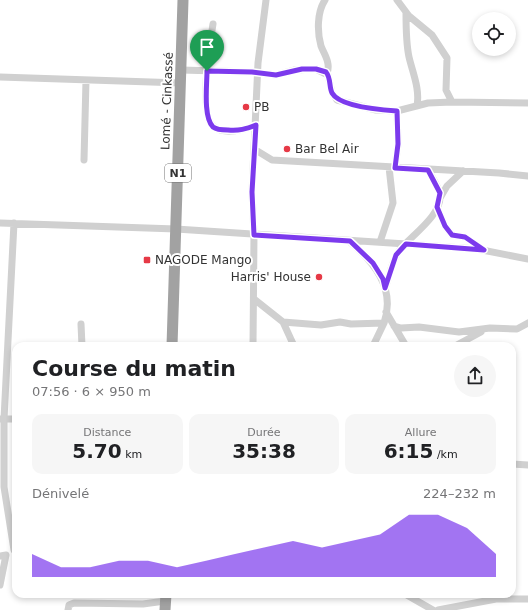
<!DOCTYPE html>
<html lang="fr">
<head>
<meta charset="utf-8">
<style>
	:root { --surface:#fff; --page:#f6f6f6; --text:#202124; --muted:#757577; --accent:#7c3aed }
	body { margin:0; font-family:"DejaVu Sans",sans-serif; background:var(--page); color:var(--text); height:100vh; display:flex; flex-direction:column; font-size:15px; white-space:nowrap }
	* { box-sizing:border-box; margin:0 }
	p { font-size:13px; color:var(--muted) }
	.icon { flex:none; width:22px; height:22px; fill:none; stroke:currentColor; stroke-width:2; stroke-linecap:round; stroke-linejoin:round }
	.map { position:relative; flex:1; overflow:hidden }
	.panel { position:absolute; left:12px; top:342px; width:504px; height:256px; display:flex; flex-direction:column; background:var(--surface); border-radius:12px; box-shadow:0 2px 6px #0003 }
	.panel>* { flex:none }
	.controls { position:absolute; left:472px; top:12px; display:grid; gap:8px }
	.controls a { display:grid; place-items:center; width:44px; height:44px; border-radius:50%; background:var(--surface); box-shadow:0 2px 6px #0003; font-size:20px }
	.pin { position:absolute; display:grid; place-items:center; width:34px; height:34px; color:#fff; margin:-41px -17px; border-radius:50% 50% 50% 0; rotate:-45deg; box-shadow:0 0 4px #0007 }
	.pin .icon { rotate:45deg }
	.round { display:grid; place-items:center; flex:none; width:42px; height:42px; border-radius:21px; background:var(--page) }
	.summary { display:flex; align-items:center; justify-content:space-between; height:68px; padding:0 20px }
	h1 { font-size:22px; font-weight:700; line-height:30px }
	.metrics { display:grid; grid-template-columns:repeat(3,1fr); gap:6px; height:68px; padding:4px 20px }
	.metrics div { display:grid; align-content:center; border-radius:10px; background:var(--page); text-align:center }
	.metrics b { font-size:20px; font-weight:700 }
	.metrics small { font-size:11px; font-weight:400 }
	.metrics p { font-size:11px }
	.chart { height:112px; padding:8px 20px }
	.chart p { display:flex; justify-content:space-between }
	.chart svg { width:100%; height:72px; margin-top:4px; fill:var(--accent); opacity:.7 }
	.map>svg:first-child { display:block }
</style>
</head>
<body>
<div class="map">
<svg width="528" height="610" viewBox="0 0 528 610">
	<rect width="100%" height="100%" fill="#fff"/>
	<g fill="none" stroke-linecap="round" stroke-linejoin="round">
		<path stroke="#d0d0d0" stroke-width="7" d="M 325,0 C 317,12 317,32 321,46 C 324,54 331,63 327,73
			M 397,0 L 409,16 L 432,35 L 447,58 L 446,90 L 452,102
			M 406,13 C 406,28 406,43 409,57 C 413,74 420,89 417,106
			M 213,24 C 210,43 198,115 214,127 C 225,135 245,130 256,125
			M 181,70 L 252,72 L 276,75 L 294,70 L 316,69 L 328,75 L 332,93 L 337,100 L 376,110 L 397,111 L 428,103 L 452,102 L 528,103
			M 0,77 L 181,83
			M 254,149 L 272,160 L 499,173 L 528,176
			M 84,160 L 86,80
			M 395,168 L 398,144 L 397,111
			M 440,198 L 447,186 L 463,171
			M 437,207 L 445,226 L 452,235 L 465,237 L 483,250
			M 0,223 L 176,229 L 406,244 L 477,249 L 528,259
			M 380,242 L 393,203 L 389,167
			M 385,288 C 390,276 391,262 399,251 C 409,237 442,216 440,195 C 439,187 432,177 428,170
			M 254,299 L 283,322 L 294,346
			M 386,312 L 406,346
			M 283,322 L 321,325 L 340,322 L 351,324 L 384,323 C 396,288 374,262 349,241
			M 81,324 L 82,346
			M 394,326 L 401,328 L 419,327 L 459,332 L 490,328 L 517,329 L 528,323
			M 253,346 L 254,235 L 252,192 L 258,63 L 266,0
			M 373,346 L 384,323
			M 455,346 L 481,332
			M 0,419 L 16,419
			M 512,464 L 528,465
			M 14,550 L 4,487 L 4,419 L 14,223
			M 0,556 L 6,555 L 0,585
			M 405,594 L 433,610
			M 68,610 L 69,605 L 74,603 L 143,604 L 165,601
			M 438,610 L 496,599 L 528,599"/>
		<path stroke="#a2a2a2" stroke-width="11" d="M 172,346 L 183,0
			M 165,610 L 166,594"/>
	</g>
	<g fill="none" stroke-linecap="round" stroke-linejoin="round">
		<defs>
			<path id="route" d="M 302,69 L 316,69 L 326,72 C 331,78 329,87 332,93 C 340,107 382,110 397,111 L 398,144 L 395,168 L 428,170 L 440,193 L 437,207 L 445,226 L 452,235 L 465,237 L 484,250 L 406,244 L 396,255 L 385,288 L 383,279 L 373,263 L 350,241 L 254,235 L 252,192 L 256,125 C 246,129 239,131 228,130 C 223,130 217,130 213,127 C 203,117 207,84 207,71 L 252,72 L 276,75 Z"/>
		</defs>
		<use href="#route" stroke="#fff" stroke-width="8"/>
		<use href="#route" stroke="#7c3aed" stroke-width="5"/>
	</g>
	<g fill="#e63946" stroke="#fff" stroke-width="1.5">
		<circle cx="246" cy="107" r="4"/>
		<circle cx="287" cy="149" r="4"/>
		<rect x="143" y="256" width="8" height="8" rx="2"/>
		<circle cx="319" cy="277" r="4"/>
	</g>
	<g text-anchor="middle" dominant-baseline="central" stroke-width="4" stroke-linejoin="round" paint-order="stroke">
		<rect fill="#fff" stroke="#707070" stroke-width="1" x="165" y="164" width="26" height="18" rx="3"/>
		<g font-size="11" font-weight="bold" fill="#333">
			<text x="178" y="173">N1</text>
		</g>
		<g font-size="12" fill="#333" stroke="#fff">
			<text transform="translate(167 101) rotate(-88)">Lomé - Cinkassé</text>
		</g>
		<g font-size="12" fill="#333" stroke="#fff" text-anchor="start">
			<text x="254" y="107">PB</text>
			<text x="295" y="149">Bar Bel Air</text>
			<text x="155" y="260">NAGODE Mango</text>
			<text x="311" y="277" text-anchor="end">Harris' House</text>
		</g>
	</g>
</svg>
<div class="controls">
<a><svg class="icon" aria-label="locate" viewBox="0 0 24 24"><circle cx="12" cy="12" r="6"/><path d="M12 2v4M12 18v4M2 12h4M18 12h4"/></svg></a>
</div>
<div class="pin" style="left:207px;top:71px;background:#1e9e55"><svg class="icon" aria-label="arrive" viewBox="0 0 24 24"><path d="M6 21V4h12l-3 4 3 4H6"/></svg></div>
<section class="panel">
<div class="summary"><div><h1>Course du matin</h1><p>07:56 · 6 × 950 m</p></div><a class="round"><svg class="icon" aria-label="share" viewBox="0 0 24 24"><path d="M12 15V3M7 8l5-5 5 5M5 13v7h14v-7"/></svg></a></div>
<div class="metrics">
<div><p>Distance</p><b>5.70<small> km</small></b></div>
<div><p>Durée</p><b>35:38</b></div>
<div><p>Allure</p><b>6:15<small> /km</small></b></div>
</div>
<div class="chart"><p><span>Dénivelé</span>224–232 m</p>
<svg viewBox="0 0 160 44" preserveAspectRatio="none"><path d="M0 44V30L10 38L20 38L30 34L40 34L50 38L60 34L70 30L80 26L90 22L100 26L110 22L120 18L130 6L140 6L150 14L160 30V44z"/></svg>
</div>
</section>
</div>
</body>
</html>
